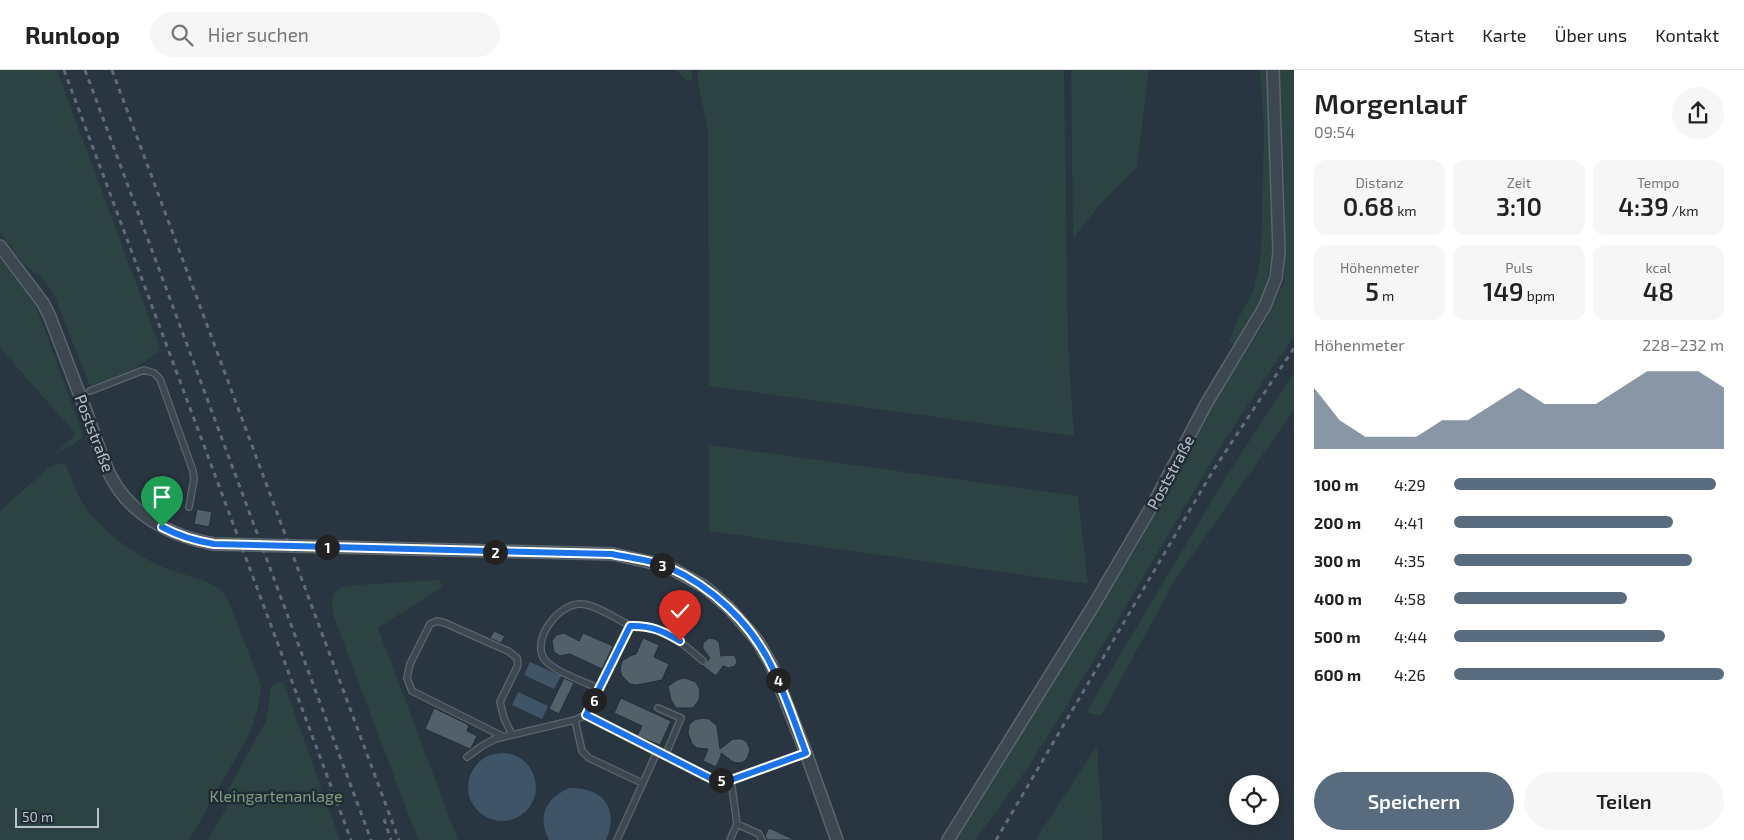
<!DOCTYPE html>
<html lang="de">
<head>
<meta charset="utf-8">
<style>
	:root { --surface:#fff; --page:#f6f6f6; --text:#222; --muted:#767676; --line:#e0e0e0; --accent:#586b7f }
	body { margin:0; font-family:"Exo 2",sans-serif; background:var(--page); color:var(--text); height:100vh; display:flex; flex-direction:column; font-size:19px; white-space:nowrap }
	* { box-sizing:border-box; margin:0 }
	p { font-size:16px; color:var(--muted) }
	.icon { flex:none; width:28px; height:28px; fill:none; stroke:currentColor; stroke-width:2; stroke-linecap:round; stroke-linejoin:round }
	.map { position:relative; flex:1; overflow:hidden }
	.drawer { display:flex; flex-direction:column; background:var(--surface); width:450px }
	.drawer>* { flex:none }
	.buttons { position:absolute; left:1229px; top:705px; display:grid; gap:10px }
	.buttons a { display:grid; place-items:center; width:50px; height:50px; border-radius:50%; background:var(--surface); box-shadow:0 2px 12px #0003; font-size:25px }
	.scale { position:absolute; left:15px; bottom:12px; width:84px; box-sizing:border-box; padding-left:5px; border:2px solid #b9c2ca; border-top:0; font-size:14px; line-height:18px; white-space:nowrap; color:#b9c2ca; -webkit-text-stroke:4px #212c35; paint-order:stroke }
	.pin { position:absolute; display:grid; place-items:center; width:42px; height:42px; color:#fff; margin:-51px -21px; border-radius:50% 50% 50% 0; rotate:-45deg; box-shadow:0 0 5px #0007 }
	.pin .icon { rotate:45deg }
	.km { position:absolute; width:25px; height:25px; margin:-12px; border-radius:50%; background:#222; color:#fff; font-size:14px; line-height:25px; text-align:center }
	.round { display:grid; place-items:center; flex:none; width:52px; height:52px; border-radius:26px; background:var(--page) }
	.summary { display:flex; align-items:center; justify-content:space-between; height:85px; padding:0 20px }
	h1 { font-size:28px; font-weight:600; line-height:38px }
	.stats { display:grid; grid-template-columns:repeat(3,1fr); gap:8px; height:85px; padding:5px 20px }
	.stats div { display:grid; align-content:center; border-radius:12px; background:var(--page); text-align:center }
	.stats b { font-size:25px; font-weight:600 }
	.stats small { font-size:14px; font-weight:400 }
	.stats p { font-size:14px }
	.chart { height:140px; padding:10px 20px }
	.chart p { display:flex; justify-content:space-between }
	.chart svg { width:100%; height:90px; margin-top:5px; fill:var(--accent); opacity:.7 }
	.cta { display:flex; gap:10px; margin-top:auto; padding:10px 20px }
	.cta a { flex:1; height:58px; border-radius:30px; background:var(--accent); color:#fff; font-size:20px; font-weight:600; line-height:58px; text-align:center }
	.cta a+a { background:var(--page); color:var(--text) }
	ul { padding:0 20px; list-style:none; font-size:16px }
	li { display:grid; grid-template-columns:80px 60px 1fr; align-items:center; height:38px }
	li i { height:12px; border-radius:6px; background:var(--accent) }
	header { display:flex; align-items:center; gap:30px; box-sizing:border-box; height:70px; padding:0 25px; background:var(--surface); border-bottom:1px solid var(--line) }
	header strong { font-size:24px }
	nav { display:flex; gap:28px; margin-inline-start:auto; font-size:18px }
	.search { width:350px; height:45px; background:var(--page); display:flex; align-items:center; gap:12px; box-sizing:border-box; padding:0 18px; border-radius:28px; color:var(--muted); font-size:19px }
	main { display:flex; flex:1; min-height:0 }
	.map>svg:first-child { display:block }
</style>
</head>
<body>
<header>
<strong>Runloop</strong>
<div class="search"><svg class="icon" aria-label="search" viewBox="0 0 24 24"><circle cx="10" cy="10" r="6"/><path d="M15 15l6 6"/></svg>Hier suchen</div>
<nav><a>Start</a><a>Karte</a><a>Über uns</a><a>Kontakt</a></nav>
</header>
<main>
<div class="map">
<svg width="1294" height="770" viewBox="0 0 1294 770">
	<rect width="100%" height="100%" fill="#293540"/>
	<path fill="#2c4342" d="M 0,0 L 57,0 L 161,280 L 133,300 L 90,316 L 54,225 L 43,209 L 24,194 L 0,163 Z
		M 676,0 L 692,0 L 692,9 L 688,12 Z
		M 698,0 L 1064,0 L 1068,274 L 1074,366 L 709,316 L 708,62 L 698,13 Z
		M 1071,0 L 1149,0 L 1137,97 L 1103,131 L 1073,168 Z
		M 1260,0 L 1267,0 L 1272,185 L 1264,224 L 1235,274 L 1229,272 L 1239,247 L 1253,222 L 1261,185 L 1264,59 Z
		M 1279,0 L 1294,0 L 1294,267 L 1272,298 L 1223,373 L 1061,645 L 1027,699 L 975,770 L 955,770 L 1139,473 L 1200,357 L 1227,309 L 1262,258 L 1284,213 L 1285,131 Z
		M 0,188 L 35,234 L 47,265 L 81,360 L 83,367 L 73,375 L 55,383 L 76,364 L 0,278 Z
		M 1294,303 L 1294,340 L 1175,510 L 1101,646 L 1086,642 L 1229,402 Z
		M 709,375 L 1078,426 L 1088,514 L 709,461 Z
		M 59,393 L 65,395 L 67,397 C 71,408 75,419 80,429 C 99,460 133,484 165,498 C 182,505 203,508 218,518 C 222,521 225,526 228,530 L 261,615 C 260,651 241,679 223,710 C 212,730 201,750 189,770 L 0,770 L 0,441 L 47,399 Z
		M 440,510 L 442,517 L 378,558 L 458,770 L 418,770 L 334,547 L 332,533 L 334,523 L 343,517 L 355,515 Z
		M 283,611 L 340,770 L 208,770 L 228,735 L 221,732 L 267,649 L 271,615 Z
		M 1097,676 L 1103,770 L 1035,770 Z"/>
	<path fill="#405467" d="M 530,592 L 561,606 L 554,619 L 524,605 Z
		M 518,622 L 548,636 L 542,649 L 512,635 Z
		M468 717a34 34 0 1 1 68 0a34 34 0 1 1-68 0Z
		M 569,718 C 602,717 620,738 606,770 L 549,770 C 537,746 545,729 569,718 Z"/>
	<path fill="#52606a" stroke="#232e37" d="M 197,439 L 212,442 L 209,457 L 194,454 Z
		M 494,561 L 505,566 L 501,573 L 490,568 Z
		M 564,563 L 579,571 L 583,563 L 613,576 L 602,599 L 570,584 L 560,586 L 554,582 L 552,571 L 556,565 Z
		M 643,568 L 659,575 L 654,587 L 669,594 L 662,610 L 637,615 L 630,614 L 622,606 L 620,600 L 622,591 L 630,586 L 636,584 Z
		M 709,568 L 715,569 L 719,572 L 721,586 L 730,585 L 735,586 L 737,592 L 735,596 L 729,598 L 723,596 L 716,606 L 703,596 L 710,588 L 703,579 L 703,573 Z
		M 564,608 L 574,613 L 559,644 L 549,639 Z
		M 685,608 L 696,612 L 700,620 L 699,630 L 693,638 L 676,638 L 671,630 L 668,616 L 679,609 Z
		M 621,628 L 671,651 L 660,675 L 637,666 L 642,656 L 614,643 Z
		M 434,638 L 469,655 L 467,661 L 477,666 L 471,678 L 470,679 L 425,659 Z
		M 703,648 L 709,649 L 717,656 L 720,679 L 733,669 L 742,669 L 747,672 L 750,680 L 747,689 L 743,692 L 738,693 L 733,692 L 721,683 L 721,686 L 716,697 L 703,691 L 708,679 L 697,678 L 692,674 L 688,663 L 689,655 L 694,650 Z
		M 769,758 L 795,770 L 767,770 L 765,766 Z"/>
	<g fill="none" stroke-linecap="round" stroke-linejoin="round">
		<defs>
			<path id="lane" d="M 90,321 L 144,300 L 154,303 L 160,309 L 193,401 L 194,409 L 189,437
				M 631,556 C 662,553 681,572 703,591
				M 658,638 L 681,648 L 665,686
				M 586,645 L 600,619 C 585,612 555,602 545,590 C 530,570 559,533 581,534 C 595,534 618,550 631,556 L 600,619
				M 575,650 L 582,681 L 589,688 L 642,713
				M 504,667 L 412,621 L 407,608 L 410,594 L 430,554 L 437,551 L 445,553 L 508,581 L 517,588 L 518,595 L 500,632 L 504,648 L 512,665
				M 467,687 L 482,676 L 495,669 L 575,650 L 586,645 L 714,710 L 731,710 L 806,683
				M 737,754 L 759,764 L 762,770
				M 617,770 L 657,682
				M 730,770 L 737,754 L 731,710"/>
			<path id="street" d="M 0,176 L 43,233 L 50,247 C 62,279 75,312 87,344 C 94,364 101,385 110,405 C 130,445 172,467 214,474 L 613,484 L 667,496 L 705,517 L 729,538 L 757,570 L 771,594 L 806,683 L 837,770
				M 948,770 L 1095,533 L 1156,429 L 1206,334 L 1265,236 L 1276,208 L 1279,182 L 1273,0"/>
		</defs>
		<use href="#lane" stroke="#5a656d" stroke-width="8"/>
		<use href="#street" stroke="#5a656d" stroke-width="14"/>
		<use href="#lane" stroke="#3d4750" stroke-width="5.5"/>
		<use href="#street" stroke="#3d4750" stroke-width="11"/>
		<path stroke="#5f6b76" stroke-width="3" stroke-dasharray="5 5" stroke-linecap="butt" d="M 64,0 L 351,770
			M 85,0 L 371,770
			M 112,0 L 399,770
			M 384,749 L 391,770
			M 996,770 L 1214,399 L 1294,278"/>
	</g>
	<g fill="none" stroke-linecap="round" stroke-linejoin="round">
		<defs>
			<path id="route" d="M 162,457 C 179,466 195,471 214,474 L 612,484 C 630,488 651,490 668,497 C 711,516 750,552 771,595 C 785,623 795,654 806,683 L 731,710 L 714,710 L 586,645 L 630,556 C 650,555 663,561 680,571"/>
		</defs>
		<use href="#route" stroke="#fff" stroke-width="10"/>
		<use href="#route" stroke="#1a73e8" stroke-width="6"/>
	</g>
	<g text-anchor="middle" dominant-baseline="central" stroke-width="5" stroke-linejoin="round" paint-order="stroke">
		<g font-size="16" fill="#b9c2ca" stroke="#212c35">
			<text transform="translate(95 363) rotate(69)">Poststraße</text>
			<text transform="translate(1170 402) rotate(-62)">Poststraße</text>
		</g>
		<g font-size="16" fill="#7a9e7e" stroke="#212c35">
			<text x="276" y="725">Kleingartenanlage</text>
		</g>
	</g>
</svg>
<div class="buttons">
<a><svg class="icon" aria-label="locate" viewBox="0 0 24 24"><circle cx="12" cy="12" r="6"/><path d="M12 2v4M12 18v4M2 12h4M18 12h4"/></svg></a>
</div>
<div class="scale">50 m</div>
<div class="pin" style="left:162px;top:457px;background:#1e9e55"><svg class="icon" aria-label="arrive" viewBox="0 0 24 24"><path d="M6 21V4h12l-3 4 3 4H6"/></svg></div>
<div class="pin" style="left:680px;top:571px;background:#d93025"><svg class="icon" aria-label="check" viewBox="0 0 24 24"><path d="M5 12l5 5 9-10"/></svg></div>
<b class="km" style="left:327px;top:477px">1</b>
<b class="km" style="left:495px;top:482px">2</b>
<b class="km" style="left:662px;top:495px">3</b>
<b class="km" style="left:778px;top:610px">4</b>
<b class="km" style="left:721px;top:710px">5</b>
<b class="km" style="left:594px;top:630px">6</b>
</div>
<section class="drawer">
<div class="summary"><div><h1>Morgenlauf</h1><p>09:54</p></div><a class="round"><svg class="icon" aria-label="share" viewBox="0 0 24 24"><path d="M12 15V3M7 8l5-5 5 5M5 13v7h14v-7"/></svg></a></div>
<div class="stats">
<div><p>Distanz</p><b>0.68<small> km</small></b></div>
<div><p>Zeit</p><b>3:10</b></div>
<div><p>Tempo</p><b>4:39<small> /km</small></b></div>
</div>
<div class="stats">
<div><p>Höhenmeter</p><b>5<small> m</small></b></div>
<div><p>Puls</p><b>149<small> bpm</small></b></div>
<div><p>kcal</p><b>48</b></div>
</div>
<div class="chart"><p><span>Höhenmeter</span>228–232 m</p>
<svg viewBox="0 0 160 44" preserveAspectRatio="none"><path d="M0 44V14L10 30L20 38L30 38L40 38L50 30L60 30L70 22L80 14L90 22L100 22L110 22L120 14L130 6L140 6L150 6L160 14V44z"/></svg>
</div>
<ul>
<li><b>100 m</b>4:29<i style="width:97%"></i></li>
<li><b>200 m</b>4:41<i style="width:81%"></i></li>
<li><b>300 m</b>4:35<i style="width:88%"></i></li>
<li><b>400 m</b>4:58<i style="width:64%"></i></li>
<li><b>500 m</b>4:44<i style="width:78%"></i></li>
<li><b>600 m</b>4:26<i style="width:100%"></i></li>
</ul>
<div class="cta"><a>Speichern</a><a>Teilen</a></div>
</section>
</main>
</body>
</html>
